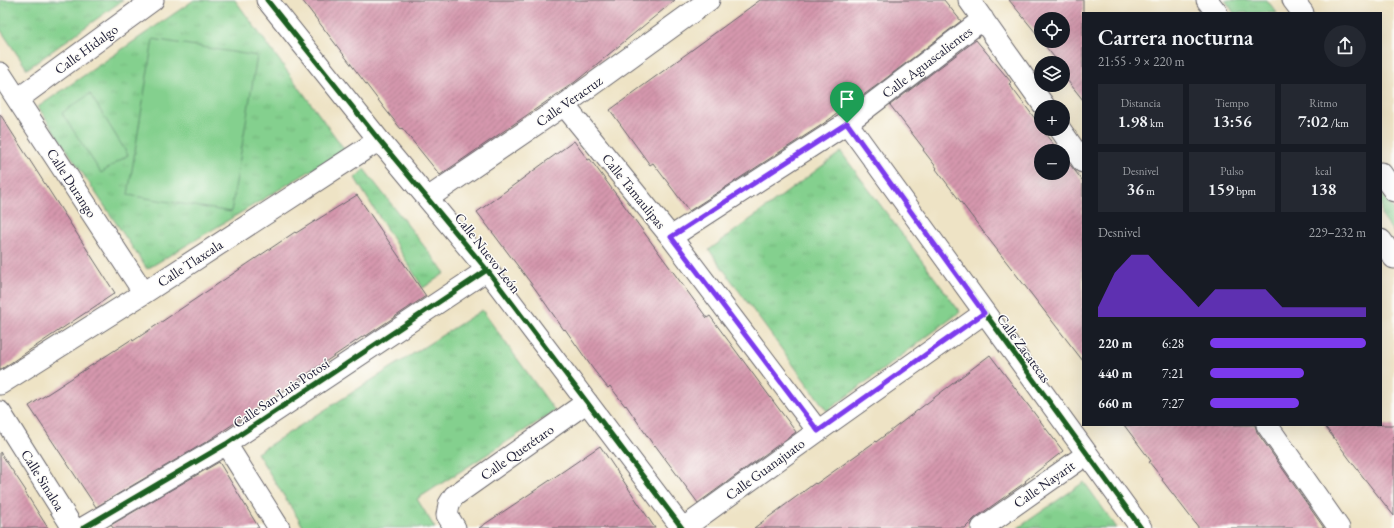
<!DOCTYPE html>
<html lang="es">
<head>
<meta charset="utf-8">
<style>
	:root { --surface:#171b24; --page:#242831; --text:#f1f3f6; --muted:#9ea1a6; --accent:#7c3aed }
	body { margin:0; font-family:"EB Garamond",serif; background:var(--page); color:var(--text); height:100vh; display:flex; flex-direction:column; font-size:15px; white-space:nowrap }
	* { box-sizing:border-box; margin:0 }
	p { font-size:13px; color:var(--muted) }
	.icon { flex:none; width:22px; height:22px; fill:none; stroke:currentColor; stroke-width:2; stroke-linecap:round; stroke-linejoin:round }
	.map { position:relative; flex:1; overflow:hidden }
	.sheet { position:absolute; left:1082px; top:12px; width:300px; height:414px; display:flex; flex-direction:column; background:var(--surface); border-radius:0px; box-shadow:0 4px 16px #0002 }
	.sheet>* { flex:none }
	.controls { position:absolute; left:1034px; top:12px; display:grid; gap:8px }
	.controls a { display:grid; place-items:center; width:36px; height:36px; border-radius:50%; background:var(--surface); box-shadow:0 4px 16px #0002; font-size:20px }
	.pin { position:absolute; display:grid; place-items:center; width:34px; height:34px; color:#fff; margin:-41px -17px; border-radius:50% 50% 50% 0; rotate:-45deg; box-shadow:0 0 4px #0007 }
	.pin .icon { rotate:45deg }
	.round { display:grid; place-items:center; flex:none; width:42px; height:42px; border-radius:21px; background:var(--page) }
	.overview { display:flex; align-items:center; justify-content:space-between; height:68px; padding:0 16px }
	h1 { font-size:22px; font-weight:600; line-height:30px }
	.metrics { display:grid; grid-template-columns:repeat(3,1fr); gap:6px; height:68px; padding:4px 16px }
	.metrics div { display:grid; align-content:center; border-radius:0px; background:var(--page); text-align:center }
	.metrics b { font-size:17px; font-weight:600 }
	.metrics small { font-size:11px; font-weight:400 }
	.metrics p { font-size:11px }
	.chart { height:112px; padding:8px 16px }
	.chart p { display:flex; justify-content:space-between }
	.chart svg { width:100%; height:72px; margin-top:4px; fill:var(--accent); opacity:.7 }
	ul { padding:0 16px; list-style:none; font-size:13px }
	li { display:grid; grid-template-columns:64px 48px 1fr; align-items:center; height:30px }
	li i { height:10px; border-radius:5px; background:var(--accent) }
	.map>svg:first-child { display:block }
</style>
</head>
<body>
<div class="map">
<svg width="1394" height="528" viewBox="0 0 1394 528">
	<defs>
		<pattern id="grass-tufts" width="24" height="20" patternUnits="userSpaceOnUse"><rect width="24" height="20" fill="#84d08e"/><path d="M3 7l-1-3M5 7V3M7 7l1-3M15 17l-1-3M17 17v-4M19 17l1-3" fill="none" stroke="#72b27b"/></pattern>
		<pattern id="building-hatch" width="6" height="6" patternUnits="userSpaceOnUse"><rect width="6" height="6" fill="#d597ad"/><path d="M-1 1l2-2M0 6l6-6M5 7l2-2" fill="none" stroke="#ac7b8e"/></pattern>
	</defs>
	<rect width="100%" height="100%" fill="#fdfcf7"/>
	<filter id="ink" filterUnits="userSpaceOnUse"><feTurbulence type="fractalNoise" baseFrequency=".025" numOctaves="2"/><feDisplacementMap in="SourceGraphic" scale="8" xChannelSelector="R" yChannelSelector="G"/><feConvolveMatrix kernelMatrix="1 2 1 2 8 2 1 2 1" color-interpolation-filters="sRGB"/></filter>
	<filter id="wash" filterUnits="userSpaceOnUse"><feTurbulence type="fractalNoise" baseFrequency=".012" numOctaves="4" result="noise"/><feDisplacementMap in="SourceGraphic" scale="16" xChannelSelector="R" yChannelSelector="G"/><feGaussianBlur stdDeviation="0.9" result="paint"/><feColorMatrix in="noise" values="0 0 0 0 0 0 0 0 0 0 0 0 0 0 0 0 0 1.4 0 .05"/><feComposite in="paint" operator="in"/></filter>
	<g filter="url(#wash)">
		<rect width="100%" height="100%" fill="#eee3c5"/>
		<path fill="url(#grass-tufts)" stroke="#537964" d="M 0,0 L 123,0 L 27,69 L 0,29 Z
			M 194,0 L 235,0 L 345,150 L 147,269 L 38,107 Z
			M 1225,0 L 1267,0 L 1277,13 L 1234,13 Z
			M 841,152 L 960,312 L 827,411 L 709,250 Z
			M 364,169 L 445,273 L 423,288 L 355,178 Z
			M 1381,192 L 1394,210 L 1394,233 L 1381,215 Z
			M 482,310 L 555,411 L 417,499 L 435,528 L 304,528 L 257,453 Z
			M 1084,482 L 1117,528 L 1018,528 Z"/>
		<path fill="#84d08e" stroke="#537964" d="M 153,39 L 257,56 L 231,212 L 128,195 Z
			M 90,94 L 128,155 L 101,173 L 62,113 Z"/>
		<g id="blocks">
			<path fill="url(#building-hatch)" d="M 302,0 L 675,0 L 575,82 L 440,175 L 402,128 L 401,129 L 385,109 Z
				M 760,0 L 944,0 L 961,21 L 876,86 L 820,126 L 689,211 L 653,163 L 650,165 L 610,110 Z
				M 1009,0 L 1083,0 L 1083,100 L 1063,75 L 1063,63 L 1059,63 L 1041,41 L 1063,41 L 1063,19 L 1041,19 L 1041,39 Z
				M 976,40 L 1011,82 L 1009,84 L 1036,120 L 1041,129 L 1059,151 L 1041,151 L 1041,173 L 1063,173 L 1063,156 L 1083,181 L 1083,361 L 991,242 L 936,169 L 937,168 L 923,150 L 924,149 L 890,105 Z
				M 0,114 L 115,293 L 0,370 Z
				M 574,141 L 588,160 L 590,159 L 707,318 L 710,316 L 796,432 L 698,503 L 655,445 L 654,446 L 626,405 L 625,406 L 610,386 L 608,388 L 593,369 L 565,329 L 564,330 L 536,290 L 477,212 Z
				M 357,195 L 426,296 L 366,336 L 365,335 L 211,439 L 96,507 L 29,406 L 132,339 L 133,341 L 295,232 L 296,233 Z
				M 990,355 L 1063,451 L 1025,481 L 1026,482 L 1020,486 L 975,518 L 965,528 L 754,528 L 815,483 L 816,484 L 876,441 L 876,442 Z
				M 1124,425 L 1255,425 L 1257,432 L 1324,528 L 1199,528 L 1162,480 L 1163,479 L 1149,462 L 1151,461 Z
				M 1324,425 L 1394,425 L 1394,516 L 1360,473 Z
				M 600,446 L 655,528 L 479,528 L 546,483 Z
				M 0,452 L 26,491 L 25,492 L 48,528 L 0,528 Z
				M 219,462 L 259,528 L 113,528 L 111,525 Z"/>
		</g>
	</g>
	<g filter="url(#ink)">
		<use href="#blocks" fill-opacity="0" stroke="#69666b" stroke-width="1"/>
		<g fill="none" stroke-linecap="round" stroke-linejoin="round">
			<defs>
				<path id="minor" d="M 267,0 L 379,140 L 487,270 L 682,528
					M 969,0 L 1045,107
					M 1207,0 L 1217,13
					M 1293,0 L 1303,13
					M 0,73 L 144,293
					M 18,99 L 153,0
					M 564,105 L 671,237 L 818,431
					M 847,123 L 1141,528
					M 1060,129 L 1083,162
					M 1381,173 L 1394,191
					M 428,198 L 564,105 L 709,0
					M 671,237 L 847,123 L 983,19
					M 1381,240 L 1394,258
					M 0,384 L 144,293 L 379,140
					M 0,412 L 73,528
					M 1267,425 L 1339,528
					M 226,444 L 279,528
					M 83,528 L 226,444 L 487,270
					M 455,528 L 447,515 L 449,504 L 454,496 L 587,402
					M 684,528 L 818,431 L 984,313
					M 982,528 L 1087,454"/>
			</defs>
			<use href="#minor" stroke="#69666b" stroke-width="23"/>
			<use href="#minor" stroke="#fff" stroke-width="21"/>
			<defs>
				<path id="cycleway" d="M 267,0 L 379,140 L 487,270 L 682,528
					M 847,123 L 1141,528
					M 83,528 L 226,444 L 487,270"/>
			</defs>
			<use href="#cycleway" stroke="#fdfcf7" stroke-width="8"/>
			<use href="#cycleway" stroke="#1b5e20" stroke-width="5"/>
		</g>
	</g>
	<g fill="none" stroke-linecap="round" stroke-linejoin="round" filter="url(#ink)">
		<defs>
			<path id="route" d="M 847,123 L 984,313 L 818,431 L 671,237 Z"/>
		</defs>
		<use href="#route" stroke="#fff" stroke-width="8"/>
		<use href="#route" stroke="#7c3aed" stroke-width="5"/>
	</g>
	<g text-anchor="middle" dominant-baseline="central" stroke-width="3" stroke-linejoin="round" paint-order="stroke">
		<g font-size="14" fill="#22223b" stroke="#fdfcf7">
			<text transform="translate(86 49) rotate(-36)">Calle Hidalgo</text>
			<text transform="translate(927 62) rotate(-37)">Calle Aguascalientes</text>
			<text transform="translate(569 101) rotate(-35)">Calle Veracruz</text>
			<text transform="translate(72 183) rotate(57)">Calle Durango</text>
			<text transform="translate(634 191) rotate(51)">Calle Tamaulipas</text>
			<text transform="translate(488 253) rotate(52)">Calle Nuevo León</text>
			<text transform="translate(190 263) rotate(-33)">Calle Tlaxcala</text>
			<text transform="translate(1024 348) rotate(54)">Calle Zacatecas</text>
			<text transform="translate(281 393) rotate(-34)">Calle San Luis Potosí</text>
			<text transform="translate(517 452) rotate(-35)">Calle Querétaro</text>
			<text transform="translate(765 469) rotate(-36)">Calle Guanajuato</text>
			<text transform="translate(43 480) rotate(58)">Calle Sinaloa</text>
			<text transform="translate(1044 484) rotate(-35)">Calle Nayarit</text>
		</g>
	</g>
</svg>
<div class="controls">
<a><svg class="icon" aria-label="locate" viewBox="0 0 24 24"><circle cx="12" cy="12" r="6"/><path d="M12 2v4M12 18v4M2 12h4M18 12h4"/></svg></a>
<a><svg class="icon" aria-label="layers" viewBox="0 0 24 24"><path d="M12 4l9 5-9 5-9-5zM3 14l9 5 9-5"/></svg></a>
<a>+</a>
<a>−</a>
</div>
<div class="pin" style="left:847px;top:123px;background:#1e9e55"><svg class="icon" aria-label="arrive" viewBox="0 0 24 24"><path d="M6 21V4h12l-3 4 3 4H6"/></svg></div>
<section class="sheet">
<div class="overview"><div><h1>Carrera nocturna</h1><p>21:55 · 9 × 220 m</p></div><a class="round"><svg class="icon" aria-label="share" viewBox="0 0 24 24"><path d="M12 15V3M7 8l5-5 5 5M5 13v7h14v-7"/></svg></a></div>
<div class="metrics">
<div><p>Distancia</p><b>1.98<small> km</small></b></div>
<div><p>Tiempo</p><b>13:56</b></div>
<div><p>Ritmo</p><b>7:02<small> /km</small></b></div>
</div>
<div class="metrics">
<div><p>Desnivel</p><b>36<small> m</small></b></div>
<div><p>Pulso</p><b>159<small> bpm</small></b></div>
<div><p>kcal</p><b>138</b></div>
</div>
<div class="chart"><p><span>Desnivel</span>229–232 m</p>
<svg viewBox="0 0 160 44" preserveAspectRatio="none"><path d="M0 44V38L10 17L20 6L30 6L40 17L50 27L60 38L70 27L80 27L90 27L100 27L110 38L120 38L130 38L140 38L150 38L160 38V44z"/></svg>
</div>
<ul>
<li><b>220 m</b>6:28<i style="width:100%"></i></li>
<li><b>440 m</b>7:21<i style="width:60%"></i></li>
<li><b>660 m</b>7:27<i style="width:57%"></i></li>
</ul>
</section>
</div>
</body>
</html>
